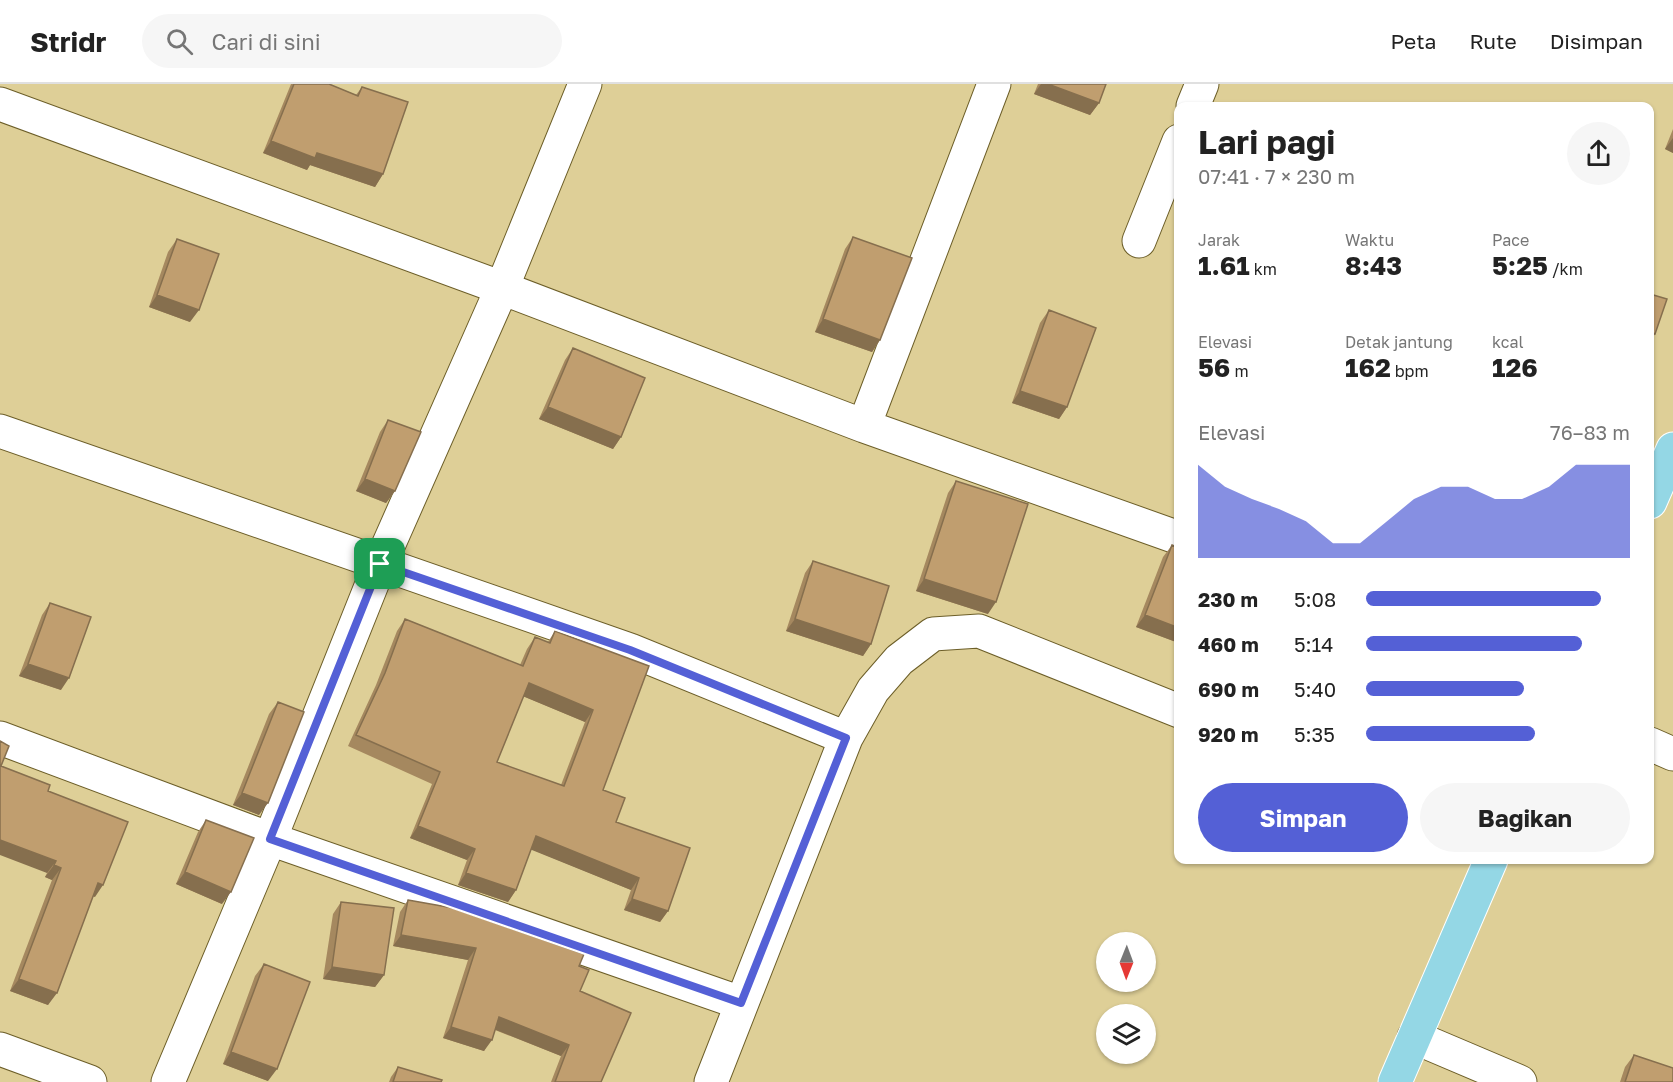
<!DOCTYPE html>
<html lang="id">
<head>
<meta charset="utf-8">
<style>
	:root { --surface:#fff; --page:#f6f6f6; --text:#222; --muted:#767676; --line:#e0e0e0; --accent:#5460d6 }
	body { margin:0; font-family:"Golos Text",sans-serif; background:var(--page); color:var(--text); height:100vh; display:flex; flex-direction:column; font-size:22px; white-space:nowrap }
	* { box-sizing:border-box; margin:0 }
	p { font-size:20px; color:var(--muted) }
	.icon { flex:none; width:33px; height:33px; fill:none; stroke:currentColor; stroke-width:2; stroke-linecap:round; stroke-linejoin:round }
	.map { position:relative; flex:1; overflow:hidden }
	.drawer { position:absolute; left:1174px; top:18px; width:480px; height:762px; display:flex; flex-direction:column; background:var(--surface); border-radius:12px; box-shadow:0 2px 4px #0004 }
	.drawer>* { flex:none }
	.needle { width:39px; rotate:181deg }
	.fabs { position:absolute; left:1096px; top:848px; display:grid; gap:12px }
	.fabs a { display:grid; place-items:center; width:60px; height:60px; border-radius:50%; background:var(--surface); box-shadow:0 2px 4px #0004; font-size:30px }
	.pin { position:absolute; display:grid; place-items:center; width:51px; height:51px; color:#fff; margin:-26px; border-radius:12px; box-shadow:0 3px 9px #0006 }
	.round { display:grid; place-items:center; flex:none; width:63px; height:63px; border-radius:32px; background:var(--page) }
	.head { display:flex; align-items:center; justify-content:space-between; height:102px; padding:0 24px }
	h1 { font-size:33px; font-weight:700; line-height:45px }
	.stats { display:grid; grid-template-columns:repeat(3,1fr); gap:9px; height:102px; padding:6px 24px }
	.stats div { display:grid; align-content:center }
	.stats b { font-size:26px; font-weight:700 }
	.stats small { font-size:16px; font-weight:400 }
	.stats p { font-size:16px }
	.chart { height:168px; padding:12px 24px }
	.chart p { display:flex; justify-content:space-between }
	.chart svg { width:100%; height:108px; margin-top:6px; fill:var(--accent); opacity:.7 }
	.action { display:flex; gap:12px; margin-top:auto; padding:12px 24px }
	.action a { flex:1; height:69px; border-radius:36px; background:var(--accent); color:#fff; font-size:24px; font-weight:700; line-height:69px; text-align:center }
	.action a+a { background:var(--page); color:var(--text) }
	ul { padding:0 24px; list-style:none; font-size:20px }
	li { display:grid; grid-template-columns:96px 72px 1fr; align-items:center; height:45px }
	li i { height:15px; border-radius:8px; background:var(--accent) }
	header { display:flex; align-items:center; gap:36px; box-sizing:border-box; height:84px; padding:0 30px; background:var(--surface); border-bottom:2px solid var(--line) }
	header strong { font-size:28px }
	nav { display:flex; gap:33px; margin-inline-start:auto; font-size:21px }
	.search { width:420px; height:54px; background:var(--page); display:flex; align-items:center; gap:15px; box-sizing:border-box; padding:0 21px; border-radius:33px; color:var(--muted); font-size:22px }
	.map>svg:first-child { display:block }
</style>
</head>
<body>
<header>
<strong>Stridr</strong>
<div class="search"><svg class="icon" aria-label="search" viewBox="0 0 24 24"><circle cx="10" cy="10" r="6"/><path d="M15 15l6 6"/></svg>Cari di sini</div>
<nav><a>Peta</a><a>Rute</a><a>Disimpan</a></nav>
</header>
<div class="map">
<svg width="1673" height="998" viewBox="0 0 1673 998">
	<rect width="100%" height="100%" fill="#decf97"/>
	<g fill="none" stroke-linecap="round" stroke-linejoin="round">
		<defs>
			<path id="minor" d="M 0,20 L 502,204 L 864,342 L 1179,454
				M 1193,22 L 1202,0
				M 1139,157 L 1179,57
				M 864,342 L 994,0
				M 0,347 L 630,566 L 846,654
				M 0,654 L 270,755 L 741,919
				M 1650,660 L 1673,670
				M 1414,953 L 1520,998
				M 0,965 L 90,998
				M 168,998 L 270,755 L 380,480 L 502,204 L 585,0
				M 711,998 L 846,654 L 873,606 L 899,576 L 933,550 L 979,547 L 1179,627"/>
			<path id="major" d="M 1650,418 L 1673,365
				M 1395,998 L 1491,776"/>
		</defs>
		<use href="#minor" stroke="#6c5e28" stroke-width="35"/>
		<use href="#major" stroke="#fff" stroke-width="35"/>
		<use href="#minor" stroke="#fff" stroke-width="33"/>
		<use href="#major" stroke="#94d7e5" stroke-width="33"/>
	</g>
	<path fill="#a5885f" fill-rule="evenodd" d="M 291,0 L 329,0 L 356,11 L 362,3 L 383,90 L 375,103 L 310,81 L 307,86 L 263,69 Z
		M 1038,0 L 1106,0 L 1099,19 L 1090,31 L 1034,10 Z
		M 1673,45 L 1673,69 L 1665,65 Z
		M 853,153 L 880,256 L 872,268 L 815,248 L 845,165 Z
		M 177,155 L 190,238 L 149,223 L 168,168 Z
		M 1049,226 L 1067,323 L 1059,335 L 1012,319 L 1040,239 Z
		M 573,264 L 621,353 L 613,365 L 539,335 L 565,276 Z
		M 388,336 L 395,407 L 386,419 L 356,407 L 380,348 Z
		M 956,397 L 988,530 L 916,507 L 948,409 Z
		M 1172,461 L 1176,558 L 1136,543 L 1163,473 Z
		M 813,477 L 871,560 L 863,572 L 786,547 L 805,489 Z
		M 50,519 L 61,606 L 19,592 L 42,531 Z
		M 405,535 L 520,581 L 527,565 L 535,553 L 548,558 L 555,547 L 649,582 L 603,706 L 616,738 L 668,827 L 660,838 L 624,826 L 631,806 L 531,765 L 516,806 L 508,818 L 458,801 L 467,776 L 410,754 L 432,700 L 348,662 L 376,601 L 397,547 ZM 523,612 L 585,638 L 561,701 L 497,678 Z
		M 278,618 L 259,731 L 233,721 L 269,630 Z
		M 1,682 L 48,707 L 95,813 L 93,812 L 48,921 L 10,907 L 52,796 L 45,793 L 47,789 Z
		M 206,736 L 222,820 L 176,800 L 198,748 Z
		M 408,816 L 579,882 L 580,907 L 601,998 L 551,998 L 561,972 L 495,946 L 484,967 L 443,954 L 468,876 L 393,862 L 400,828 Z
		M 341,818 L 384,891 L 375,903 L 323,895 L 333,830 Z
		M 264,880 L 268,997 L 223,980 L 255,892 Z
		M 1634,971 L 1673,998 L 1620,998 L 1625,983 Z
		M 398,983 L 441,998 L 389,998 L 391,993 Z"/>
	<path fill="#866f4e" d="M 1041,0 L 1048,0 L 1099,19 L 1090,31 L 1034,10 Z
		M 1673,54 L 1673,69 L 1665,65 Z
		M 271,57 L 317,69 L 383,90 L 375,103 L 310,81 L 307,86 L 263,69 Z
		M 157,211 L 199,226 L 190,238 L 149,223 Z
		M 823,235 L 880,256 L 872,268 L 815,248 Z
		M 1650,248 L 1655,250 L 1650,258 Z
		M 1020,307 L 1067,323 L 1059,335 L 1012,319 Z
		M 548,323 L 621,353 L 613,365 L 539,335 Z
		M 365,395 L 395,407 L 386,419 L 356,407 Z
		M 924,495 L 996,518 L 988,530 L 916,507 Z
		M 1145,531 L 1179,544 L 1179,553 L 1176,558 L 1136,543 Z
		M 795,535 L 871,560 L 863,572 L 786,547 Z
		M 28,580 L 69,594 L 61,606 L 19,592 Z
		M 529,599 L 593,626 L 585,638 L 520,611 Z
		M 242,709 L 268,719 L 259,731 L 233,721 Z
		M 418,742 L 475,765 L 467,776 L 410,754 Z
		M 536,752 L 639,794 L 631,806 L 527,764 Z
		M 0,756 L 56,777 L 47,789 L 0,771 Z
		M 54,781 L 61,784 L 52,796 L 45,793 Z
		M 185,788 L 231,808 L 222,820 L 176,800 Z
		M 466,789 L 516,806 L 508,818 L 458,801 Z
		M 98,799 L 103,801 L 95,813 L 90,811 Z
		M 632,815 L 668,827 L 660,838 L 624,826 Z
		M 401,851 L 476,864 L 468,876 L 393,862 Z
		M 332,883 L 384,891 L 375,903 L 323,895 Z
		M 19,895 L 57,909 L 48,921 L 10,907 Z
		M 499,933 L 569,961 L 561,972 L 491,944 Z
		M 451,943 L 492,956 L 484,967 L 443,954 Z
		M 231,968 L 277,985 L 268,997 L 223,980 Z"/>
	<path fill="#c09e6f" stroke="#866f4e" stroke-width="1.5" fill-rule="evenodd" d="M 294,0 L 329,0 L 358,12 L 362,3 L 408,18 L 383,90 L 317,69 L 315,74 L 271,57 Z
		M 1048,0 L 1106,0 L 1099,19 Z
		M 853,153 L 912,174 L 880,256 L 823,235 Z
		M 177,155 L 219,170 L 199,226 L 157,211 Z
		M 1650,210 L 1667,215 L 1655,250 L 1650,248 Z
		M 1049,226 L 1096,244 L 1067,323 L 1020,307 Z
		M 573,264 L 645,294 L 621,353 L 548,323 Z
		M 388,336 L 421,348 L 395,407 L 365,395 Z
		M 956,397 L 1028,420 L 996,518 L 924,495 Z
		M 1172,461 L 1179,464 L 1179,544 L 1145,531 Z
		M 813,477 L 889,502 L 871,560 L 795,535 Z
		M 50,519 L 91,533 L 69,594 L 28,580 Z
		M 405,535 L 523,582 L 535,553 L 550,559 L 555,547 L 649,582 L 603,706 L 625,714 L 616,738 L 690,764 L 668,827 L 632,815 L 639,794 L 536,752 L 516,806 L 466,789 L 475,765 L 418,742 L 440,688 L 356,651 L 385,589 ZM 529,599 L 593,626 L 564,702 L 497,678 Z
		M 278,618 L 304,628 L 268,719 L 242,709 Z
		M 0,657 L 9,662 L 1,682 L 50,701 L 48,707 L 128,738 L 103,801 L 98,799 L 57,909 L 19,895 L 61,784 L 54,781 L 56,777 L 0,756 Z
		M 206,736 L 254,754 L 231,808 L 185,788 Z
		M 408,816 L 453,824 L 584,870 L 579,882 L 589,886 L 580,907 L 631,929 L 601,998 L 555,998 L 569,961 L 499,933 L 492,956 L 451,943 L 476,864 L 401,851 Z
		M 341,818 L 394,824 L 384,891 L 332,883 Z
		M 264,880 L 310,898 L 277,985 L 231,968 Z
		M 1634,971 L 1673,984 L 1673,998 L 1625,998 Z
		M 398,983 L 442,996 L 441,998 L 393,998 Z"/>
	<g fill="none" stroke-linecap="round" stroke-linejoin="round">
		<defs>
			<path id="route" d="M 380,480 L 630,566 L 846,654 L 741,919 L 270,755 Z"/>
		</defs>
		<use href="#route" stroke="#fff" stroke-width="12"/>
		<use href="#route" stroke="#5460d6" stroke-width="8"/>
	</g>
</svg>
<div class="fabs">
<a><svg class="needle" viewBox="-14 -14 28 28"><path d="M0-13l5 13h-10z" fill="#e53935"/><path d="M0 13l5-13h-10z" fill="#767676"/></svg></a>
<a><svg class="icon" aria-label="layers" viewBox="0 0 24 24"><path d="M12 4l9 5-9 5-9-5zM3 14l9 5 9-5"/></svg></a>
</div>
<div class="pin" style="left:380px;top:480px;background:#1e9e55"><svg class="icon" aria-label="arrive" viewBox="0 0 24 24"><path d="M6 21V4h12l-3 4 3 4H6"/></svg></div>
<section class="drawer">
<div class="head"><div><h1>Lari pagi</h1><p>07:41 · 7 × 230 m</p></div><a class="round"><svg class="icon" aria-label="share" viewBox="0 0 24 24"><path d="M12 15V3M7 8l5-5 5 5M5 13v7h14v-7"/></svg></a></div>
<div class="stats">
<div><p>Jarak</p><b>1.61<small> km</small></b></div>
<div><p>Waktu</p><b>8:43</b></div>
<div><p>Pace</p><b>5:25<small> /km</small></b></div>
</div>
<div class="stats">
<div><p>Elevasi</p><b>56<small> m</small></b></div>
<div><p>Detak jantung</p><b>162<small> bpm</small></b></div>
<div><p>kcal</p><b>126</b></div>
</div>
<div class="chart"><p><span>Elevasi</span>76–83 m</p>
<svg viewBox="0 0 160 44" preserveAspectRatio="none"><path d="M0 44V6L10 15L20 20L30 24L40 29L50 38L60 38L70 29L80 20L90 15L100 15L110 20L120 20L130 15L140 6L150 6L160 6V44z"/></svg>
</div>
<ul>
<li><b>230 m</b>5:08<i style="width:89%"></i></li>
<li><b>460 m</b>5:14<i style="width:82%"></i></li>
<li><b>690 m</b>5:40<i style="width:60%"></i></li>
<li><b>920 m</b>5:35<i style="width:64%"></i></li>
</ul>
<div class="action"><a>Simpan</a><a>Bagikan</a></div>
</section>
</div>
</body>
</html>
